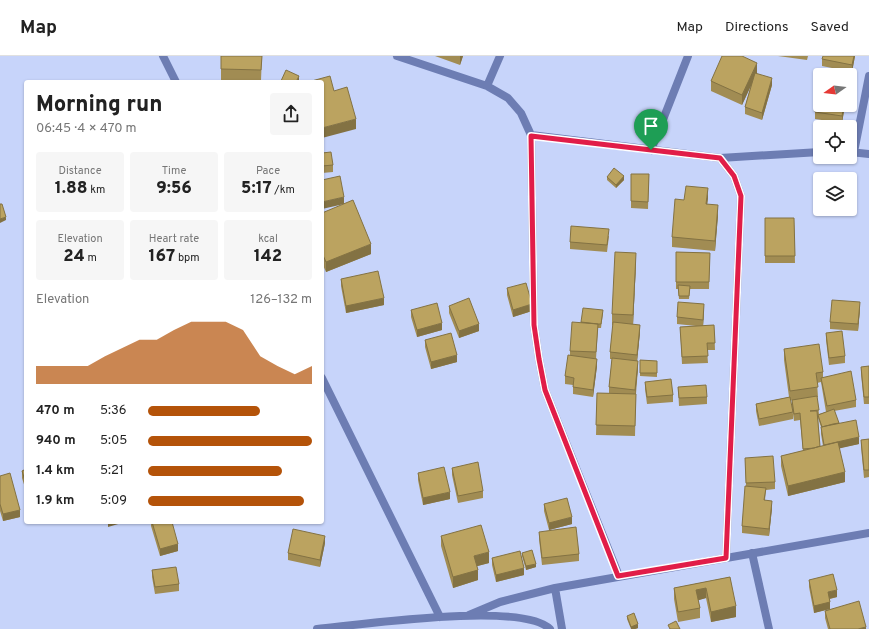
<!DOCTYPE html>
<html lang="en">
<head>
<meta charset="utf-8">
<style>
	:root { --surface:#fff; --page:#f6f6f6; --text:#222; --muted:#767676; --line:#e0e0e0; --accent:#b45309 }
	body { margin:0; font-family:Overpass,sans-serif; background:var(--page); color:var(--text); height:100vh; display:flex; flex-direction:column; font-size:15px; white-space:nowrap }
	* { box-sizing:border-box; margin:0 }
	p { font-size:13px; color:var(--muted) }
	.icon { flex:none; width:22px; height:22px; fill:none; stroke:currentColor; stroke-width:2; stroke-linecap:round; stroke-linejoin:round }
	.map { position:relative; flex:1; overflow:hidden }
	.sheet { position:absolute; left:24px; top:24px; width:300px; height:444px; display:flex; flex-direction:column; background:var(--surface); border-radius:4px; box-shadow:0 1px 3px #0004 }
	.sheet>* { flex:none }
	.needle { width:26px; rotate:256deg }
	.buttons { position:absolute; left:813px; top:12px; display:grid; gap:8px }
	.buttons a { display:grid; place-items:center; width:44px; height:44px; border-radius:4px; background:var(--surface); box-shadow:0 1px 3px #0004; font-size:20px }
	.pin { position:absolute; display:grid; place-items:center; width:34px; height:34px; color:#fff; margin:-41px -17px; border-radius:50% 50% 50% 0; rotate:-45deg; box-shadow:0 0 4px #0007 }
	.pin .icon { rotate:45deg }
	.round { display:grid; place-items:center; flex:none; width:42px; height:42px; border-radius:4px; background:var(--page) }
	.overview { display:flex; align-items:center; justify-content:space-between; height:68px; padding:0 12px }
	h1 { font-size:22px; font-weight:800; line-height:30px }
	.metrics { display:grid; grid-template-columns:repeat(3,1fr); gap:6px; height:68px; padding:4px 12px }
	.metrics div { display:grid; align-content:center; border-radius:4px; background:var(--page); text-align:center }
	.metrics b { font-size:17px; font-weight:800 }
	.metrics small { font-size:11px; font-weight:400 }
	.metrics p { font-size:11px }
	.chart { height:112px; padding:8px 12px }
	.chart p { display:flex; justify-content:space-between }
	.chart svg { width:100%; height:72px; margin-top:4px; fill:var(--accent); opacity:.7 }
	ul { padding:0 12px; list-style:none; font-size:13px }
	li { display:grid; grid-template-columns:64px 48px 1fr; align-items:center; height:30px }
	li i { height:10px; border-radius:5px; background:var(--accent) }
	header { display:flex; align-items:center; gap:24px; box-sizing:border-box; height:56px; padding:0 20px; background:var(--surface); border-bottom:1px solid var(--line) }
	header strong { font-size:19px }
	nav { display:flex; gap:22px; margin-inline-start:auto; font-size:14px }
	.map>svg:first-child { display:block }
</style>
</head>
<body>
<header>
<strong>Map</strong>
<nav><a>Map</a><a>Directions</a><a>Saved</a></nav>
</header>
<div class="map">
<svg width="869" height="573" viewBox="0 0 869 573">
	<rect width="100%" height="100%" fill="#c7d4fa"/>
	<g fill="none" stroke-linecap="round" stroke-linejoin="round">
		<path stroke="#6d7db3" stroke-width="8" d="M 163,0 L 176,26
			M 397,0 L 487,30 L 508,42 L 521,57 L 531,79 L 534,269 L 539,303 L 545,334 L 619,520
			M 487,30 L 500,0
			M 531,79 L 720,102 L 734,120 L 741,140 L 726,502
			M 651,94 L 688,0
			M 850,96 L 869,98
			M 854,96 L 869,20
			M 720,102 L 820,96
			M 322,322 L 440,561
			M 752,497 L 769,573
			M 555,532 L 562,573
			M 469,559 L 500,546 L 555,532 L 869,477
			M 317,573 C 359,569 523,545 550,573"/>
	</g>
	<path fill="#a18c53" fill-rule="evenodd" d="M 221,0 L 262,0 L 261,24 L 221,24 Z
		M 435,0 L 463,0 L 460,9 Z
		M 778,0 L 808,0 L 807,4 Z
		M 855,0 L 852,16 L 822,10 L 822,3 Z
		M 757,17 L 756,18 L 772,29 L 762,64 L 745,58 L 745,51 L 751,29 L 742,49 L 711,35 L 711,25 Z
		M 845,49 L 842,67 L 815,63 L 815,56 Z
		M 322,97 L 333,109 L 333,116 L 322,117 Z
		M 631,118 L 649,118 L 648,153 L 631,152 Z
		M 607,121 L 624,124 L 616,132 L 607,124 Z
		M 708,142 L 707,148 L 718,159 L 715,195 L 672,191 L 672,181 L 684,144 Z
		M 322,157 L 371,198 L 326,216 L 322,207 Z
		M 765,162 L 794,162 L 795,207 L 765,207 Z
		M 609,180 L 607,196 L 570,193 L 570,186 Z
		M 676,196 L 710,197 L 709,233 L 690,233 L 689,243 L 679,243 L 678,233 L 676,233 Z
		M 636,207 L 633,268 L 640,276 L 637,305 L 638,312 L 636,338 L 635,380 L 596,379 L 597,337 L 609,337 L 609,331 L 612,303 L 610,303 L 610,296 L 613,269 L 612,269 L 612,258 Z
		M 341,223 L 384,249 L 346,257 L 341,230 Z
		M 507,232 L 532,255 L 513,261 L 507,239 Z
		M 449,250 L 479,275 L 459,282 L 449,257 Z
		M 860,253 L 858,275 L 830,273 L 830,266 Z
		M 411,254 L 442,274 L 417,281 L 411,261 Z
		M 704,255 L 703,270 L 714,269 L 715,294 L 707,294 L 708,307 L 682,308 L 680,271 L 696,270 L 677,268 L 677,261 Z
		M 603,257 L 601,272 L 598,272 L 596,303 L 597,310 L 593,341 L 573,338 L 573,329 L 565,328 L 565,320 L 570,299 L 570,295 L 581,266 Z
		M 826,277 L 845,300 L 845,307 L 829,309 L 826,284 Z
		M 425,284 L 457,306 L 431,313 L 425,291 Z
		M 784,293 L 823,316 L 823,321 L 856,344 L 856,351 L 834,355 L 839,367 L 859,388 L 839,392 L 845,426 L 788,440 L 781,410 L 781,400 L 803,395 L 800,364 L 794,365 L 792,351 L 792,344 L 790,345 L 793,356 L 793,363 L 759,370 L 756,355 L 756,348 L 789,341 L 784,304 ZM 821,326 L 826,356 L 819,358 L 817,341 L 818,341 L 817,327 ZM 818,362 L 821,371 L 821,378 L 823,390 L 820,390 Z
		M 640,304 L 657,305 L 657,321 L 640,320 Z
		M 869,310 L 869,348 L 864,348 L 861,318 L 861,311 Z
		M 645,326 L 673,339 L 673,346 L 647,348 L 645,333 Z
		M 678,331 L 707,341 L 707,348 L 679,350 Z
		M 869,383 L 869,421 L 864,422 L 861,391 L 861,384 Z
		M 745,402 L 775,426 L 775,433 L 766,434 L 765,444 L 772,452 L 769,480 L 742,477 L 742,470 L 746,430 Z
		M 452,412 L 483,435 L 483,442 L 458,447 L 452,419 Z
		M 26,413 L 26,435 L 22,422 L 22,415 Z
		M 418,417 L 450,443 L 423,449 L 418,424 Z
		M 0,420 L 20,461 L 3,465 L 0,455 Z
		M 544,448 L 572,468 L 549,474 L 544,455 Z
		M 151,466 L 172,466 L 178,495 L 160,500 L 151,470 Z
		M 539,476 L 579,498 L 579,505 L 542,509 L 539,483 Z
		M 441,480 L 489,507 L 477,510 L 478,524 L 453,532 L 441,490 Z
		M 325,487 L 320,511 L 288,504 L 288,497 Z
		M 522,497 L 536,511 L 526,514 L 522,500 Z
		M 492,502 L 524,519 L 496,526 L 492,509 Z
		M 152,514 L 179,528 L 179,535 L 155,538 L 152,521 Z
		M 730,521 L 736,561 L 711,566 L 706,542 L 698,544 L 700,552 L 700,562 L 678,566 L 674,543 L 674,532 Z
		M 809,524 L 837,541 L 830,543 L 830,553 L 866,573 L 828,573 L 825,562 L 825,555 L 829,553 L 814,557 L 809,531 Z
		M 627,560 L 638,572 L 635,573 L 631,573 L 627,563 Z"/>
	<path fill="#837243" d="M 460,0 L 463,0 L 460,9 Z
		M 854,0 L 855,0 L 852,16 L 852,9 Z
		M 757,7 L 757,17 L 742,49 L 742,39 Z
		M 299,20 L 299,24 L 298,26 L 296,26 Z
		M 772,22 L 772,29 L 762,64 L 762,57 Z
		M 844,49 L 845,49 L 842,67 L 842,60 Z
		M 356,63 L 356,73 L 322,82 L 322,72 Z
		M 624,120 L 624,124 L 616,132 L 616,129 Z
		M 708,132 L 708,142 L 706,158 L 706,148 Z
		M 344,141 L 344,148 L 322,153 L 322,146 Z
		M 718,149 L 718,159 L 715,195 L 715,185 Z
		M 6,161 L 6,164 L 0,167 L 0,163 Z
		M 371,188 L 371,198 L 326,216 L 326,206 Z
		M 636,197 L 636,207 L 633,270 L 633,259 Z
		M 384,242 L 384,249 L 346,257 L 346,250 Z
		M 860,246 L 860,253 L 858,275 L 858,268 Z
		M 532,248 L 532,255 L 513,261 L 513,254 Z
		M 704,248 L 704,255 L 703,271 L 703,264 Z
		M 442,267 L 442,274 L 417,281 L 417,274 Z
		M 479,268 L 479,275 L 459,282 L 459,275 Z
		M 640,269 L 640,276 L 637,306 L 637,299 Z
		M 457,299 L 457,306 L 431,313 L 431,306 Z
		M 597,303 L 597,310 L 593,341 L 593,334 Z
		M 638,305 L 638,312 L 635,341 L 635,334 Z
		M 859,381 L 859,388 L 824,396 L 824,389 Z
		M 845,416 L 845,426 L 788,440 L 788,430 Z
		M 450,436 L 450,443 L 423,449 L 423,442 Z
		M 772,445 L 772,452 L 769,480 L 769,473 Z
		M 20,454 L 20,461 L 3,465 L 3,458 Z
		M 572,461 L 572,468 L 549,474 L 549,467 Z
		M 113,466 L 125,466 L 108,471 L 108,467 Z
		M 325,480 L 325,487 L 320,511 L 320,504 Z
		M 178,488 L 178,495 L 160,500 L 160,493 Z
		M 489,496 L 489,507 L 474,511 L 474,500 Z
		M 536,508 L 536,511 L 526,514 L 526,510 Z
		M 524,512 L 524,519 L 496,526 L 496,519 Z
		M 478,514 L 478,524 L 453,532 L 453,521 Z
		M 706,532 L 706,542 L 696,545 L 696,534 Z
		M 837,534 L 837,541 L 828,543 L 828,536 Z
		M 830,546 L 830,553 L 814,557 L 814,550 Z
		M 736,550 L 736,561 L 711,566 L 711,556 Z
		M 638,568 L 638,572 L 635,573 L 631,573 L 631,571 Z
		M 866,571 L 866,573 L 858,573 Z"/>
	<path fill="#bba360" stroke="#837243" d="M 221,0 L 262,0 L 261,14 L 221,13 Z
		M 722,0 L 742,0 L 757,7 L 742,39 L 711,25 Z
		M 823,0 L 854,0 L 852,9 L 822,3 Z
		M 286,14 L 299,20 L 296,26 L 284,26 L 281,25 Z
		M 755,17 L 772,22 L 762,57 L 745,51 Z
		M 820,19 L 820,49 L 844,49 L 842,60 L 815,56 Z
		M 330,20 L 334,35 L 347,31 L 356,63 L 322,72 L 322,26 L 308,26 Z
		M 331,96 L 333,109 L 322,110 L 322,97 Z
		M 614,112 L 624,120 L 616,129 L 607,121 Z
		M 631,118 L 649,118 L 648,146 L 631,145 Z
		M 340,120 L 344,141 L 322,146 L 322,124 Z
		M 686,130 L 708,132 L 706,148 L 718,149 L 715,185 L 672,181 L 675,143 L 684,144 Z
		M 353,144 L 371,188 L 326,206 L 322,197 L 322,157 Z
		M 0,148 L 2,148 L 6,161 L 0,163 Z
		M 765,162 L 794,162 L 795,200 L 765,200 Z
		M 571,170 L 609,173 L 607,189 L 570,186 Z
		M 615,196 L 636,197 L 633,259 L 612,258 Z
		M 676,196 L 710,197 L 709,226 L 676,226 Z
		M 378,215 L 384,242 L 346,250 L 341,223 Z
		M 526,227 L 532,248 L 513,254 L 507,232 Z
		M 678,229 L 690,230 L 689,240 L 679,240 Z
		M 469,242 L 479,268 L 459,275 L 449,250 Z
		M 832,244 L 860,246 L 858,268 L 830,266 Z
		M 678,246 L 704,248 L 703,264 L 677,261 Z
		M 437,247 L 442,267 L 417,274 L 411,254 Z
		M 583,252 L 603,254 L 601,268 L 598,268 L 581,266 Z
		M 572,266 L 598,268 L 596,296 L 570,295 Z
		M 613,266 L 640,269 L 637,299 L 610,296 Z
		M 714,269 L 715,287 L 707,287 L 708,300 L 682,301 L 680,271 Z
		M 842,275 L 845,300 L 829,302 L 826,277 Z
		M 451,277 L 457,299 L 431,306 L 425,284 Z
		M 819,288 L 823,316 L 816,317 L 818,331 L 790,335 L 784,293 Z
		M 568,299 L 597,303 L 593,334 L 573,331 L 574,322 L 565,320 Z
		M 612,302 L 638,305 L 635,334 L 609,331 Z
		M 640,304 L 657,305 L 657,317 L 640,317 Z
		M 869,310 L 869,341 L 864,341 L 861,311 Z
		M 851,315 L 856,344 L 827,350 L 821,322 Z
		M 671,323 L 673,339 L 647,341 L 645,326 Z
		M 706,329 L 707,341 L 679,342 L 678,331 Z
		M 597,337 L 636,338 L 635,370 L 596,369 Z
		M 817,340 L 819,354 L 810,355 L 817,355 L 820,390 L 814,392 L 803,393 L 800,357 L 794,358 L 792,344 Z
		M 790,341 L 793,356 L 759,363 L 756,348 Z
		M 834,353 L 839,367 L 833,368 L 822,371 L 818,359 Z
		M 856,364 L 859,381 L 824,389 L 821,371 Z
		M 869,383 L 869,414 L 864,414 L 861,384 Z
		M 838,386 L 845,416 L 788,430 L 781,400 Z
		M 773,400 L 775,426 L 746,427 L 745,402 Z
		M 478,406 L 483,435 L 458,440 L 452,412 Z
		M 444,411 L 450,436 L 423,442 L 418,417 Z
		M 26,413 L 26,428 L 22,415 Z
		M 10,417 L 20,454 L 3,458 L 0,448 L 0,420 Z
		M 745,430 L 766,432 L 764,444 L 772,445 L 769,473 L 742,470 Z
		M 567,442 L 572,461 L 549,467 L 544,448 Z
		M 152,466 L 172,466 L 178,488 L 160,493 Z
		M 481,469 L 489,496 L 474,500 L 478,514 L 453,521 L 441,480 Z
		M 576,471 L 579,498 L 542,502 L 539,476 Z
		M 293,473 L 325,480 L 320,504 L 288,497 Z
		M 532,494 L 536,508 L 526,510 L 522,497 Z
		M 520,495 L 524,512 L 496,519 L 492,502 Z
		M 176,511 L 179,528 L 155,531 L 152,514 Z
		M 833,518 L 837,534 L 828,536 L 830,546 L 814,550 L 809,524 Z
		M 730,521 L 736,550 L 711,556 L 706,532 L 696,534 L 700,552 L 678,556 L 674,532 Z
		M 859,545 L 866,571 L 858,573 L 830,573 L 825,555 Z
		M 634,557 L 638,568 L 631,571 L 627,560 Z
		M 676,565 L 680,573 L 670,573 L 668,569 Z"/>
	<g fill="none" stroke-linecap="round" stroke-linejoin="round">
		<defs>
			<path id="route" d="M 531,80 L 720,102 L 734,120 L 741,140 L 726,502 L 618,520 L 545,334 L 539,303 L 534,269 Z"/>
		</defs>
		<use href="#route" stroke="#fff" stroke-width="8"/>
		<use href="#route" stroke="#e11d48" stroke-width="5"/>
	</g>
</svg>
<div class="buttons">
<a><svg class="needle" viewBox="-14 -14 28 28"><path d="M0-13l5 13h-10z" fill="#e53935"/><path d="M0 13l5-13h-10z" fill="#767676"/></svg></a>
<a><svg class="icon" aria-label="locate" viewBox="0 0 24 24"><circle cx="12" cy="12" r="6"/><path d="M12 2v4M12 18v4M2 12h4M18 12h4"/></svg></a>
<a><svg class="icon" aria-label="layers" viewBox="0 0 24 24"><path d="M12 4l9 5-9 5-9-5zM3 14l9 5 9-5"/></svg></a>
</div>
<div class="pin" style="left:651px;top:94px;background:#1e9e55"><svg class="icon" aria-label="arrive" viewBox="0 0 24 24"><path d="M6 21V4h12l-3 4 3 4H6"/></svg></div>
<section class="sheet">
<div class="overview"><div><h1>Morning run</h1><p>06:45 · 4 × 470 m</p></div><a class="round"><svg class="icon" aria-label="share" viewBox="0 0 24 24"><path d="M12 15V3M7 8l5-5 5 5M5 13v7h14v-7"/></svg></a></div>
<div class="metrics">
<div><p>Distance</p><b>1.88<small> km</small></b></div>
<div><p>Time</p><b>9:56</b></div>
<div><p>Pace</p><b>5:17<small> /km</small></b></div>
</div>
<div class="metrics">
<div><p>Elevation</p><b>24<small> m</small></b></div>
<div><p>Heart rate</p><b>167<small> bpm</small></b></div>
<div><p>kcal</p><b>142</b></div>
</div>
<div class="chart"><p><span>Elevation</span>126–132 m</p>
<svg viewBox="0 0 160 44" preserveAspectRatio="none"><path d="M0 44V33L10 33L20 33L30 33L40 27L50 22L60 17L70 17L80 11L90 6L100 6L110 6L120 11L130 27L140 33L150 38L160 33V44z"/></svg>
</div>
<ul>
<li><b>470 m</b>5:36<i style="width:68%"></i></li>
<li><b>940 m</b>5:05<i style="width:100%"></i></li>
<li><b>1.4 km</b>5:21<i style="width:82%"></i></li>
<li><b>1.9 km</b>5:09<i style="width:95%"></i></li>
</ul>
</section>
</div>
</body>
</html>
